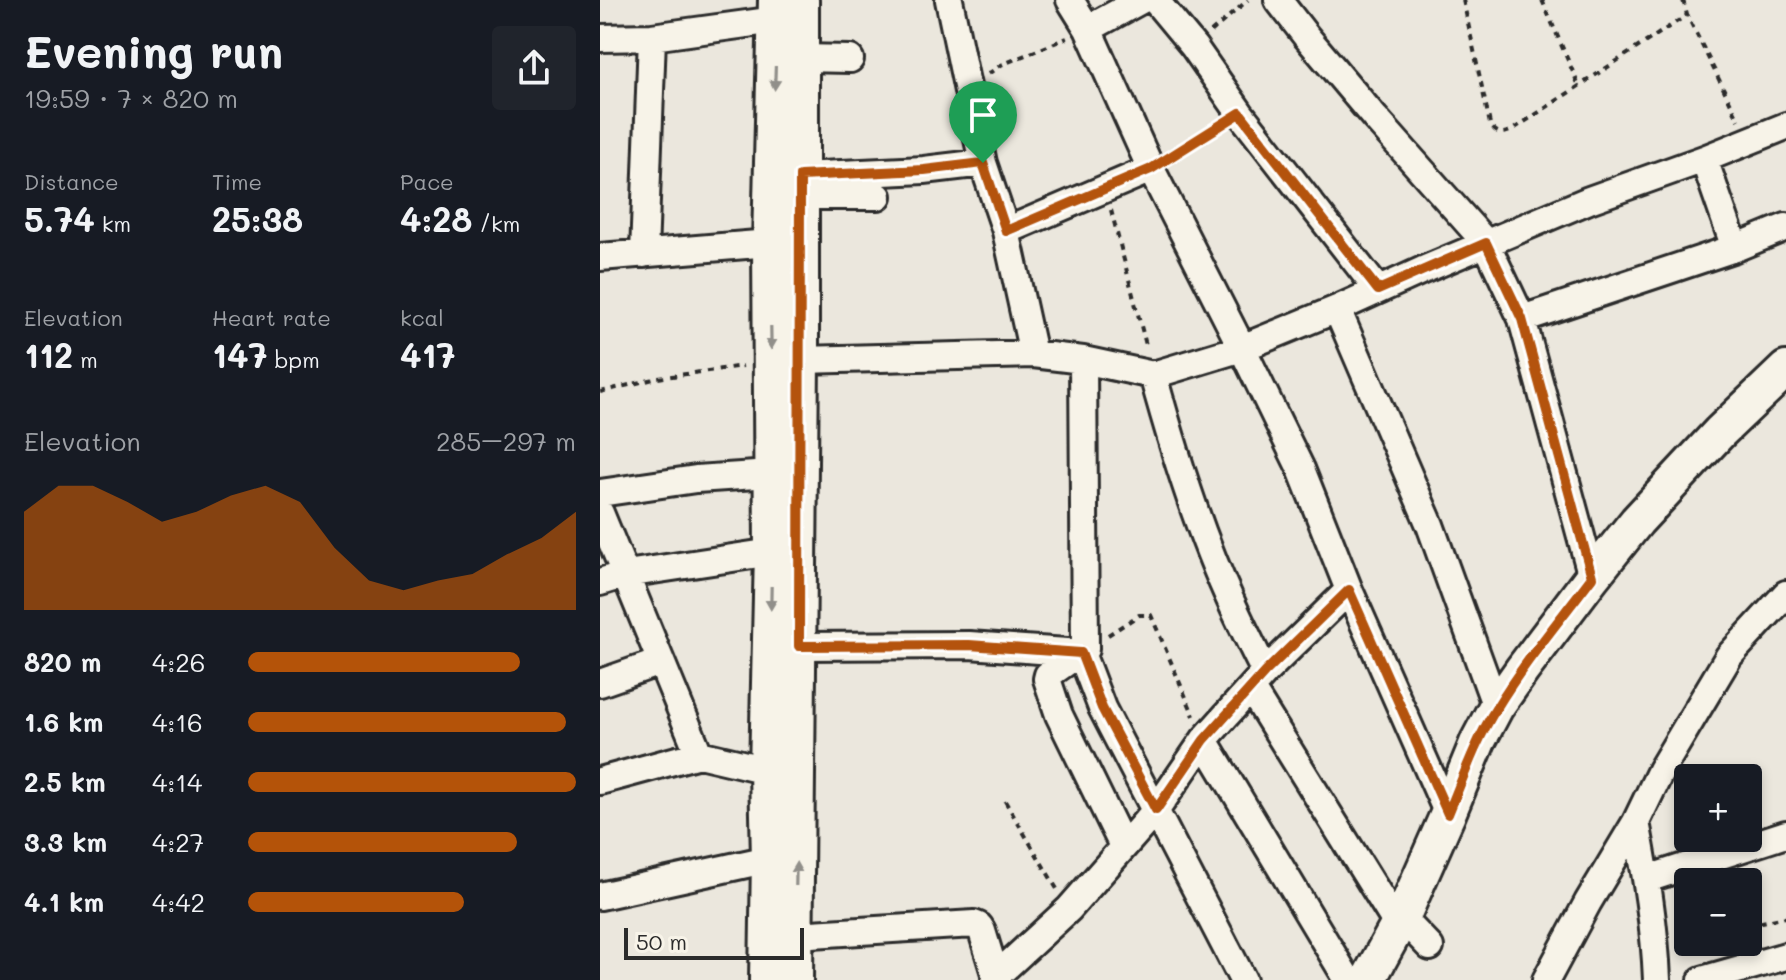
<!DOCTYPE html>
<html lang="en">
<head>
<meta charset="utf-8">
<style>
	:root { --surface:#171b24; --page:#20242c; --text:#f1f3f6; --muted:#9ea1a6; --accent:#b45309 }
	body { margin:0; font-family:Mali,sans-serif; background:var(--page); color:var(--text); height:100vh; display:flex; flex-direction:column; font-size:30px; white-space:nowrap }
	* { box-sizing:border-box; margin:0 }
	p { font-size:26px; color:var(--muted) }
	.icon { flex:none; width:44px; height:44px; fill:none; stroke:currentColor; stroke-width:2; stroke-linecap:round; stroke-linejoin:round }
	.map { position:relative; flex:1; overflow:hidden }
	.sheet { display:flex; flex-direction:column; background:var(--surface); width:600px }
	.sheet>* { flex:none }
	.controls { position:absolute; left:1074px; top:764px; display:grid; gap:16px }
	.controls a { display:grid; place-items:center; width:88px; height:88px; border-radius:8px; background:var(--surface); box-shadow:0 4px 12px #0003; font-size:40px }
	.scale { position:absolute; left:24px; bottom:20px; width:180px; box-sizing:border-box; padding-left:8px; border:4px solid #2b2b2b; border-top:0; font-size:22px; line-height:28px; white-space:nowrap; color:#2b2b2b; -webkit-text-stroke:6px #f7f3e8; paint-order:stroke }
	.pin { position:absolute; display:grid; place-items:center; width:68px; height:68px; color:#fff; margin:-82px -34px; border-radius:50% 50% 50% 0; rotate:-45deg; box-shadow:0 0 8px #0007 }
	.pin .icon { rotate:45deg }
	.round { display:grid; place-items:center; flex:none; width:84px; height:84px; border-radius:8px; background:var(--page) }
	.summary { display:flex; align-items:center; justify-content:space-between; height:136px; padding:0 24px }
	h1 { font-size:44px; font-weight:700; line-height:60px }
	.metrics { display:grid; grid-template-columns:repeat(3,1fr); gap:12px; height:136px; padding:8px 24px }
	.metrics div { display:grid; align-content:center }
	.metrics b { font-size:34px; font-weight:700 }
	.metrics small { font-size:22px; font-weight:400 }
	.metrics p { font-size:22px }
	.chart { height:224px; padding:16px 24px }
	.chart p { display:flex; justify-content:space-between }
	.chart svg { width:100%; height:144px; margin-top:8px; fill:var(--accent); opacity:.7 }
	ul { padding:0 24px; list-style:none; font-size:26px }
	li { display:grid; grid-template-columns:128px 96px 1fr; align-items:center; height:60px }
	li i { height:20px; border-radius:10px; background:var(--accent) }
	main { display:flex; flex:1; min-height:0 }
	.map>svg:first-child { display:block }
</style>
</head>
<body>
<main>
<section class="sheet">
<div class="summary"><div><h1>Evening run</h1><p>19:59 · 7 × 820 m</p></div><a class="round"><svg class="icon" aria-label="share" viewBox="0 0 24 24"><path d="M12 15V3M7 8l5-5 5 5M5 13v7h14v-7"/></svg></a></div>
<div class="metrics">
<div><p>Distance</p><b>5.74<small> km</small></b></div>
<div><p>Time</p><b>25:38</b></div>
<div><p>Pace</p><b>4:28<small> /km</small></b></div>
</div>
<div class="metrics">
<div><p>Elevation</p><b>112<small> m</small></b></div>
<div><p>Heart rate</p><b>147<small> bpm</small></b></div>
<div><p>kcal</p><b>417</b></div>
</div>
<div class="chart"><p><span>Elevation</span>285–297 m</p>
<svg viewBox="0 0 160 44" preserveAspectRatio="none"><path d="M0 44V14L10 6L20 6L30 11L40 17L50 14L60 9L70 6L80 11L90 25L100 35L110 38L120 35L130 33L140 27L150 22L160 14V44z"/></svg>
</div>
<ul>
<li><b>820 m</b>4:26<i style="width:83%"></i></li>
<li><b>1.6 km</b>4:16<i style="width:97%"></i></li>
<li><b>2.5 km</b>4:14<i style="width:100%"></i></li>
<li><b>3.3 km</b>4:27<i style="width:82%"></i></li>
<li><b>4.1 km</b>4:42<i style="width:66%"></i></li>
</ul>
</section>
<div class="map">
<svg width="1186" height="980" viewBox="0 0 1186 980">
	<rect width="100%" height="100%" fill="#ebe7dd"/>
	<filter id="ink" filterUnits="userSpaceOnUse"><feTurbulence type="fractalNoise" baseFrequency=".0125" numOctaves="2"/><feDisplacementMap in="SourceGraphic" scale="16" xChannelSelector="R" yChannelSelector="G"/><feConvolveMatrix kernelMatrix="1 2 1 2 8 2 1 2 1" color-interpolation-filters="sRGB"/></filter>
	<g filter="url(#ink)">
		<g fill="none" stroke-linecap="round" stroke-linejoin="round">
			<defs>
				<path id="minor" d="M 349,0 L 383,163 L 406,231 L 433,354
					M 470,0 L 488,29 L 551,169 L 642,348 L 701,469 L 749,590 L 848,814
					M 555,0 L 594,47 L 640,113 L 778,290
					M 678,0 L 706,36 L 775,118 L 886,243 L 922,319 L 992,577
					M 488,29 L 541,0
					M 0,38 L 52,37 L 176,20
					M 201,58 L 250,59
					M 1104,159 L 1135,248
					M 200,176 L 324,170 L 383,163
					M 200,196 L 278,196
					M 406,231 L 551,169
					M 44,254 L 52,37
					M 0,257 L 170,243
					M 737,309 L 830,525 L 896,707
					M 922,319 L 1135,248 L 1186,227
					M 201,360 L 433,354 L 483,360 L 553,375 L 642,348 L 737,309 L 823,270 L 989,200 L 1104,159 L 1186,126
					M 483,360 L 485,649 L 448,675 L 447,679 L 459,715 L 523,846
					M 553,375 C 574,452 599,533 633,606 C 643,628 654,650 665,672
					M 0,493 L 96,479 L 171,474
					M 0,513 L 99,754
					M 0,582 L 26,574 L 172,552
					M 199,646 L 369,645 L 481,653 L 502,708 L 643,980
					M 0,683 L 60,662
					M 651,689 L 798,926
					M 604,740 L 748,980
					M 0,781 L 99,754 L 167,770
					M 1036,822 C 1046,875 1055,927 1057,980
					M 1047,879 L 1186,834
					M 0,896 L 169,859
					M 802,918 L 830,947
					M 195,935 L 374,924 L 379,926 L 382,931 L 397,980
					M 395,977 L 469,909 L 556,810 L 604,740 L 665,672 L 749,590
					M 946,980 L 988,902 L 1036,822 L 1061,770 L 1129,656 L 1186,594
					M 1102,980 L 1186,956"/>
				<path id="major" d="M 167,980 L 169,859 L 167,770 L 172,552 L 170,243 L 176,0
					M 195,980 L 201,360 L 201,0
					M 768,980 L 802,918 L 848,814 L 878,741 L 896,707 L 922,670 L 992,577 L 1037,521 L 1120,432 L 1186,369"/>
			</defs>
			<use href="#minor" stroke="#2b2b2b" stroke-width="32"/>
			<use href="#major" stroke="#2b2b2b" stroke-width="40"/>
			<path stroke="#2b2b2b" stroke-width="4" stroke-dasharray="6 6" stroke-linecap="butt" d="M 863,0 L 890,124 C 896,134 902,135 912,130 L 1087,15
				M 942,0 L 979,86
				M 1083,0 L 1087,15 L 1139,120
				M 611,32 L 648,0
				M 388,74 L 401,65 L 467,38
				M 571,156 L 621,125
				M 511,210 L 547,349
				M 0,392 L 58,378 L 143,366
				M 508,635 L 539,615 L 551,615 L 594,716
				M 405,801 L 457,889
				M 1148,925 L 1186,917
				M 1078,941 L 1088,938"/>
			<use href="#minor" stroke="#f7f3e8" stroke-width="26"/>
			<use href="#major" stroke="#f7f3e8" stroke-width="34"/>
		</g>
		<defs><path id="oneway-solid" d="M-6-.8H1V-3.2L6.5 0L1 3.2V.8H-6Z" transform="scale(2)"/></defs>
		<g fill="#918f8a">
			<use href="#oneway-solid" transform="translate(175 78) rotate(92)"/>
			<use href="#oneway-solid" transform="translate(171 338) rotate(89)"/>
			<use href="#oneway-solid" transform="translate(171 598) rotate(91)"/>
			<use href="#oneway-solid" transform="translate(196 874) rotate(-89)"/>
		</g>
	</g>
	<g fill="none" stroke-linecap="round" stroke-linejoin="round" filter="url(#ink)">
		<defs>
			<path id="route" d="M 640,113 L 778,290 L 886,243 L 922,319 L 992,577 C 960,620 925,661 897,707 C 876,740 863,778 848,814 L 749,590 L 665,672 L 604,740 L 556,810 L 502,708 L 481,653 L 369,645 L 199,646 L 200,176 L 324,170 L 383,163 L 406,231 L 551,169 Z"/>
		</defs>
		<use href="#route" stroke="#fff" stroke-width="16"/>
		<use href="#route" stroke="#b45309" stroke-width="10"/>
	</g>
</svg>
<div class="controls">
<a>+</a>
<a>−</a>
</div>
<div class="scale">50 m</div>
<div class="pin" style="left:383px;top:163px;background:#1e9e55"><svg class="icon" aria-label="arrive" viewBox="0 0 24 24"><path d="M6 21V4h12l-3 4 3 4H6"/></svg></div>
</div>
</main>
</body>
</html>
